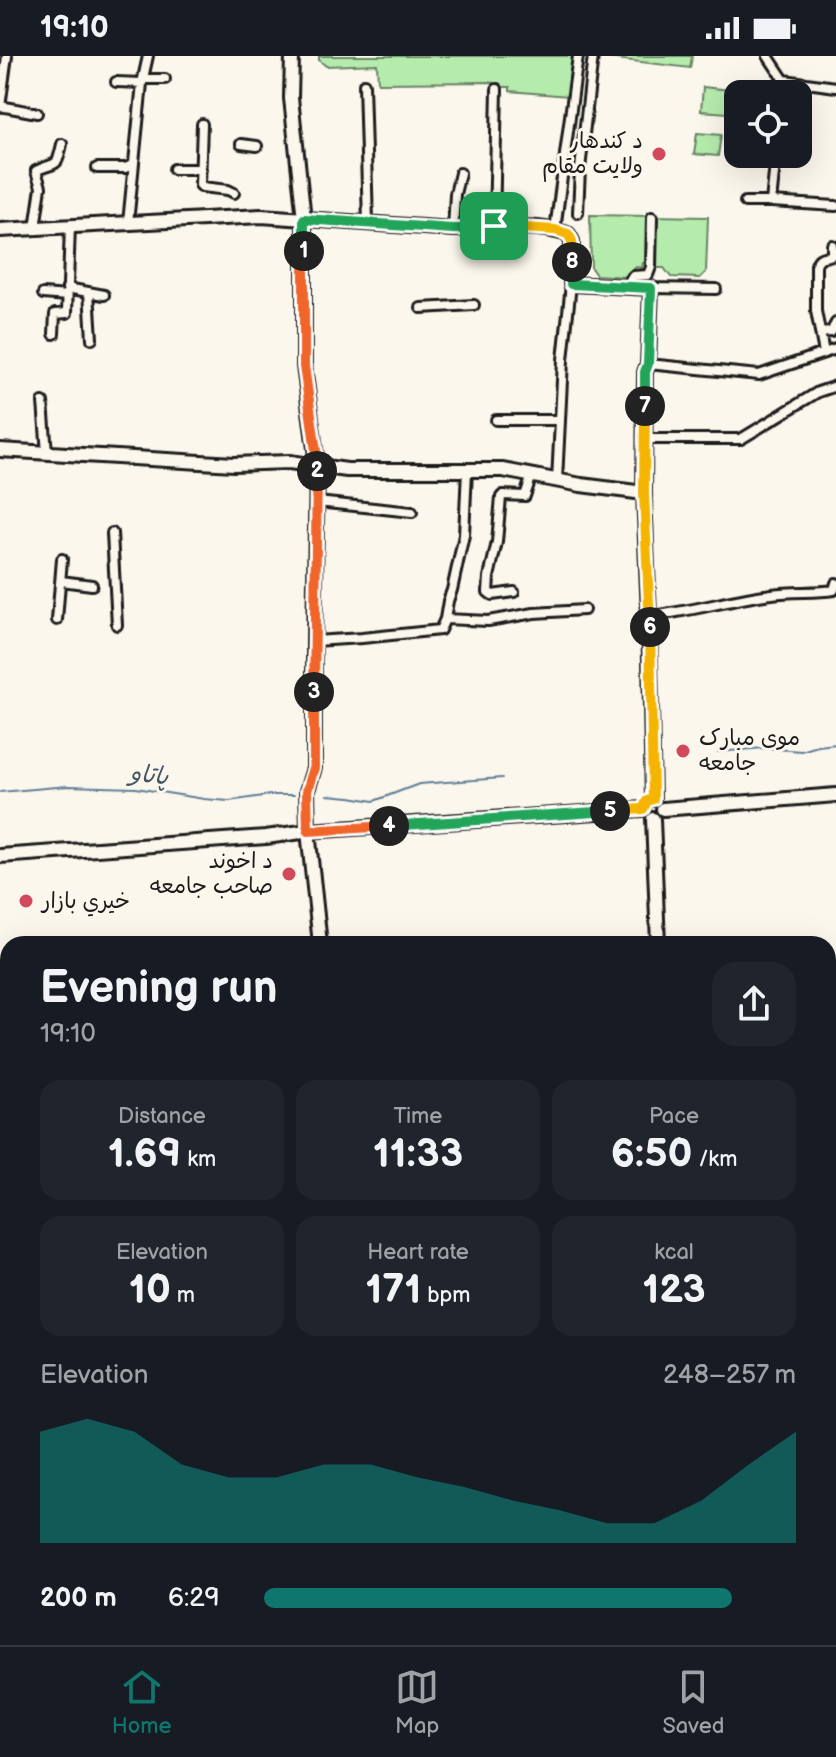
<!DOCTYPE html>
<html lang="en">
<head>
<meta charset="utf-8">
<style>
	:root { --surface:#171b24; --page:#20242c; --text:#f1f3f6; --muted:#9ea1a6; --line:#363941; --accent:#0f766e }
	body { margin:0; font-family:"Balsamiq Sans","Playpen Sans Arabic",sans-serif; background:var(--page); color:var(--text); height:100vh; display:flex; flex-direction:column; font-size:30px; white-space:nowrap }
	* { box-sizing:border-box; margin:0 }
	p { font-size:26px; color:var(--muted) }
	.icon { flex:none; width:44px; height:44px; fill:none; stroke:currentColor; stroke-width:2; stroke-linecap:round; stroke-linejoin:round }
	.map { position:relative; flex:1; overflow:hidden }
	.side { position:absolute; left:0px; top:880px; width:836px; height:710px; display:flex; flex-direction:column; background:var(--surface); border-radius:24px 24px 0 0; box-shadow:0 8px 32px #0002 }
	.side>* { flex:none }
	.fabs { position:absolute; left:724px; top:24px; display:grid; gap:16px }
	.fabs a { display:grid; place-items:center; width:88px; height:88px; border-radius:16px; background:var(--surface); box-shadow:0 8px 32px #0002; font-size:40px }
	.pin { position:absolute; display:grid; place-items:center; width:68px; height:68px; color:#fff; margin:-34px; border-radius:16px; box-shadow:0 4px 12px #0006 }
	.km { position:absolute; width:40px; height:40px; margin:-20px; border-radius:50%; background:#222; color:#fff; font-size:22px; line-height:40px; text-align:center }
	.round { display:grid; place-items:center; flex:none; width:84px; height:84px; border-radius:24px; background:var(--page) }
	.head { display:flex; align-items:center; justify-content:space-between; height:136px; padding:0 40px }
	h1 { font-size:44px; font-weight:700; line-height:60px }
	.figures { display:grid; grid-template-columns:repeat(3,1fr); gap:12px; height:136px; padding:8px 40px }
	.figures div { display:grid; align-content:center; border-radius:20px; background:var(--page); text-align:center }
	.figures b { font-size:40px; font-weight:700 }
	.figures small { font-size:22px; font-weight:400 }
	.figures p { font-size:22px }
	.chart { height:224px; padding:16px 40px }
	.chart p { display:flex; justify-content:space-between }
	.chart svg { width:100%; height:144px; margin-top:8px; fill:var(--accent); opacity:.7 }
	ul { padding:0 40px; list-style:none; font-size:26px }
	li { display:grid; grid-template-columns:128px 96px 1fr; align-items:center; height:60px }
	li i { height:20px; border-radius:10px; background:var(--accent) }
	.status { display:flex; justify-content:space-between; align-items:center; height:56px; padding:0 40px; background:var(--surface); direction:ltr }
	.status svg { height:22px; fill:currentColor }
	.menu { display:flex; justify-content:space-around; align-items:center; height:112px; border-top:2px solid var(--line); background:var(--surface); font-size:22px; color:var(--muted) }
	.menu a { display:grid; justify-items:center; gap:4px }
	.menu .selected { color:var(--accent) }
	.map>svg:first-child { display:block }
</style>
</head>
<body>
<div class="status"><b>19:10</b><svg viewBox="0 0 49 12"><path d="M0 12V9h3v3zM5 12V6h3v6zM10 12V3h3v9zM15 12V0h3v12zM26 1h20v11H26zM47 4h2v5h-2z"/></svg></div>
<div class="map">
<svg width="836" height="1589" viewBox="0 0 836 1589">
	<rect width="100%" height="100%" fill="#fbf7ec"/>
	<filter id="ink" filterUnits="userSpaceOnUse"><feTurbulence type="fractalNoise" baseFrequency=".0125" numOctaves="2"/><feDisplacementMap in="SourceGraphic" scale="16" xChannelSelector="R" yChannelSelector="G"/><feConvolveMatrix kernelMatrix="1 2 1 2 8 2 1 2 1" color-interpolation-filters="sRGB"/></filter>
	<g filter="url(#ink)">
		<path fill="#b5ebad" stroke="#688464" stroke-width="2" d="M 319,0 L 573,0 L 568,40 L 510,35 L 510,31 L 500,31 L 499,28 L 490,26 L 378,27 L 377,8 L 326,10 L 319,4 Z
			M 608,0 L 692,0 L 690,12 L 607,2 Z
			M 703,31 L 730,34 L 728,57 L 701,55 Z
			M 697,77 L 721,79 L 718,100 L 694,98 Z
			M 590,159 L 708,161 L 706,216 L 700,222 L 671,221 L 664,212 L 649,212 L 648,207 L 643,207 L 642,212 L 636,211 L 626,221 L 596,219 L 591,212 Z"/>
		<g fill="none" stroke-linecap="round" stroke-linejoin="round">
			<path stroke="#617d98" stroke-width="2" d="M 718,696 L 764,692 L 801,695 L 818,690 L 836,688
				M 0,736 L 68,730 L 136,732 L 204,743 L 229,745 L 270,739 L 294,739
				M 327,739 L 350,741 L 374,745 L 419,728 L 502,722"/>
			<defs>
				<path id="street" d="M 768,0 L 784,24 L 783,38
					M 143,23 L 165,23
					M 784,24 L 836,31
					M 116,26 L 142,27
					M 364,28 L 368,167
					M 0,50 L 37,57
					M 0,51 L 7,0
					M 202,68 L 200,129 L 202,131 L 228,134 L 234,137
					M 241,88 L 257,90
					M 97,112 L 125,112 L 133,109
					M 174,113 L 201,113
					M 745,146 L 771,146 L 776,98
					M 771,146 L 836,150
					M 578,157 L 580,113 L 593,0
					M 128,167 L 142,27 L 148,0
					M 494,170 L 497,33
					M 35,172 L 41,131 L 36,115 C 56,104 56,116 62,88
					M 453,173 L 455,138 L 460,117
					M 555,174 L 578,0
					M 627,229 L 633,220 L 648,219 L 651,211 L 652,161
					M 67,232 L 104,239
					M 651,232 L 716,233
					M 89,236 L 92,283
					M 43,238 L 67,240
					M 421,252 L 474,249
					M 820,277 L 831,276 L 836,267
					M 54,278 L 55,258 L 67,257 L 70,170
					M 824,297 L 816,255 L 816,209 C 819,199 824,202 832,199 L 832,189
					M 648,308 L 759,319 L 836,293
					M 43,346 L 47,397
					M 496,364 L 560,364
					M 645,383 L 741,383 L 818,336 L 836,330
					M 557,425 L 563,304 L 571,228
					M 317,446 L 412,456
					M 112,477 L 117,569
					M 61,525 L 92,529
					M 514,536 L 492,539 L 488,536 L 489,521 L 497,486 L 501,441 L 503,439 L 525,440 L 532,419
					M 649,560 C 691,556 731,543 772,538 C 793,535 814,537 834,534 L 836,527
					M 445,563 L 488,565 L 534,557 L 584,554
					M 57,564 L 62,503
					M 314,585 L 362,582 L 440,574 L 445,563 L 448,545 L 452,534 L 464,479 L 467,414
					M 828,1004 L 835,1003 L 836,1002
					M 828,1082 L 836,1083
					M 828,1294 L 836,1290
					M 828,1351 L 836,1350
					M 828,1391 L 836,1395
					M 805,1582 L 806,1589"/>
				<path id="secondary" d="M 292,0 L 291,42 L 304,163 L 304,310 L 317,408 L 314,585 L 314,712 L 307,735 L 308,775 L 320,888
					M 0,174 L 261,160 L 453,173 C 491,173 531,166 568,178 L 572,185 L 571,228 L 651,232 L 648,308 L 645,316 L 644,437 L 649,560 L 653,743
					M 0,394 L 234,408 L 289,406 L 347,414 L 503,414 L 581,429 L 644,437
					M 663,753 L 836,739
					M 653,763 L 658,888
					M 0,800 L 266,781 L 308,775 L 643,753
					M 828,1133 L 836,1132
					M 0,1176 L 8,1176
					M 675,1582 L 676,1589
					M 300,1589 L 300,1582"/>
			</defs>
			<use href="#street" stroke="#1c1c1c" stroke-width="14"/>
			<use href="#secondary" stroke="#1c1c1c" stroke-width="18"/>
			<use href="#street" stroke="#fbf7ec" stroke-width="8"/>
			<use href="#secondary" stroke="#fbf7ec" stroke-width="12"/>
		</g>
	</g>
	<g fill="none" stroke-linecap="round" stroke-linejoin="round" filter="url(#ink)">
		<defs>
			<path id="split-1" d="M 304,195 L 304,163 L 453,173 L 480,173 L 494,170"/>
			<path id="split-2" d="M 304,195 L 304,310 L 316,395 L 317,415"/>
			<path id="split-3" d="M 314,636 L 317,415"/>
			<path id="split-4" d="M 314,636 L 314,712 L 307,735 L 308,775 L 389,770"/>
			<path id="split-5" d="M 389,770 L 610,755"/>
			<path id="split-6" d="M 610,755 L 643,753 L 647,745 L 653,743 L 650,571"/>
			<path id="split-7" d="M 645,350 L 644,437 L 650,571"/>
			<path id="split-8" d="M 572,206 L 571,228 L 651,232 L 648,308 L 645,316 L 645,350"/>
			<path id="split-9" d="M 494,170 L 555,174 L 568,178 L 572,185 L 572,206"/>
		</defs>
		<use href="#split-1" stroke="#fff" stroke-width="16"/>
		<use href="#split-2" stroke="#fff" stroke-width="16"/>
		<use href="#split-3" stroke="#fff" stroke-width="16"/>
		<use href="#split-4" stroke="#fff" stroke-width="16"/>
		<use href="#split-5" stroke="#fff" stroke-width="16"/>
		<use href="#split-6" stroke="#fff" stroke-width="16"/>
		<use href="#split-7" stroke="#fff" stroke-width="16"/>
		<use href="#split-8" stroke="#fff" stroke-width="16"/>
		<use href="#split-9" stroke="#fff" stroke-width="16"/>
		<use href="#split-1" stroke="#22a559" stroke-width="10"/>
		<use href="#split-2" stroke="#f0652b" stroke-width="10"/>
		<use href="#split-3" stroke="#f0652b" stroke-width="10"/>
		<use href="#split-4" stroke="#f0652b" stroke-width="10"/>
		<use href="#split-5" stroke="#22a559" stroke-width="10"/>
		<use href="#split-6" stroke="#f5b400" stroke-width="10"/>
		<use href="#split-7" stroke="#f5b400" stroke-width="10"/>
		<use href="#split-8" stroke="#22a559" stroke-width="10"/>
		<use href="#split-9" stroke="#f5b400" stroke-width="10"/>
	</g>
	<g fill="#d1495b" stroke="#fbf7ec" stroke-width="3">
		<circle cx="659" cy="98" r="8"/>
		<circle cx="683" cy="695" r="8"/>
		<circle cx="289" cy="818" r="8"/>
		<circle cx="26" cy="845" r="8"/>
	</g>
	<g text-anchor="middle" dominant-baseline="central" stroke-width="6" stroke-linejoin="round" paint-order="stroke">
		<g font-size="22" fill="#1c1c1c" stroke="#fbf7ec" text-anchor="end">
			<text x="643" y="85">د کندهار<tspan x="643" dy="25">ولايت مقام</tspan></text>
			<text x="699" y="682" text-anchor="start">موی مبارک<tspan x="699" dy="25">جامعه</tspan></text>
			<text x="273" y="805">د اخوند<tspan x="273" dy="25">صاحب جامعه</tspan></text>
			<text x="42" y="845" text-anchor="start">خیري بازار</text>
		</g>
		<g font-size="24" font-style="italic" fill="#445564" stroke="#fbf7ec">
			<text transform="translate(149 719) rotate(6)">پاتاو</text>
		</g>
	</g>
</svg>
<div class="fabs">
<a><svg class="icon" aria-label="locate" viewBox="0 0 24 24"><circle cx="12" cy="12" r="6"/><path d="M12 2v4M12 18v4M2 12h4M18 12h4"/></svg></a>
</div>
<div class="pin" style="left:494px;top:170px;background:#1e9e55"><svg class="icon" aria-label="arrive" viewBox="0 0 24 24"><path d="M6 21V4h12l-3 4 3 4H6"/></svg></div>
<b class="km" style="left:304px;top:195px">1</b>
<b class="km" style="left:317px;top:415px">2</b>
<b class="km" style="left:314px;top:636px">3</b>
<b class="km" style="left:389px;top:770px">4</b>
<b class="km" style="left:610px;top:755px">5</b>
<b class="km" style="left:650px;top:571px">6</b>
<b class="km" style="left:645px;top:350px">7</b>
<b class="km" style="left:572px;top:206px">8</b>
<section class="side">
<div class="head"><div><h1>Evening run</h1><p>19:10</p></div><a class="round"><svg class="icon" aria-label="share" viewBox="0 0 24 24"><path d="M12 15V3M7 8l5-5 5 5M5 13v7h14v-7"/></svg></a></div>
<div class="figures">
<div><p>Distance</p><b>1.69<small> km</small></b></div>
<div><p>Time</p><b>11:33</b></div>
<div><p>Pace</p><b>6:50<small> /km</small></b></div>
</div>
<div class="figures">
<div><p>Elevation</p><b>10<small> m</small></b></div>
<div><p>Heart rate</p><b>171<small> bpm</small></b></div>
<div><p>kcal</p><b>123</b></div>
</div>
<div class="chart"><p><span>Elevation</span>248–257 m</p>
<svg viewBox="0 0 160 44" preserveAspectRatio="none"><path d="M0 44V10L10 6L20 10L30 20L40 24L50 24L60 20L70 20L80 24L90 27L100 31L110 34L120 38L130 38L140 31L150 20L160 10V44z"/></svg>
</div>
<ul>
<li><b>200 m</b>6:29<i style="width:88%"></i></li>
</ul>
</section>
</div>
<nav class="menu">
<a class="selected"><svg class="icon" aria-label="home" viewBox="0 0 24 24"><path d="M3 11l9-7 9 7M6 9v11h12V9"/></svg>Home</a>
<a><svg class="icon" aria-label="map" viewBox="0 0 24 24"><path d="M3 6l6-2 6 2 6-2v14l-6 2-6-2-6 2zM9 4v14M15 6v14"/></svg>Map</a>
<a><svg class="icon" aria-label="saved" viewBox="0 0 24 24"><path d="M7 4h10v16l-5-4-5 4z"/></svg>Saved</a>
</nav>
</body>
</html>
